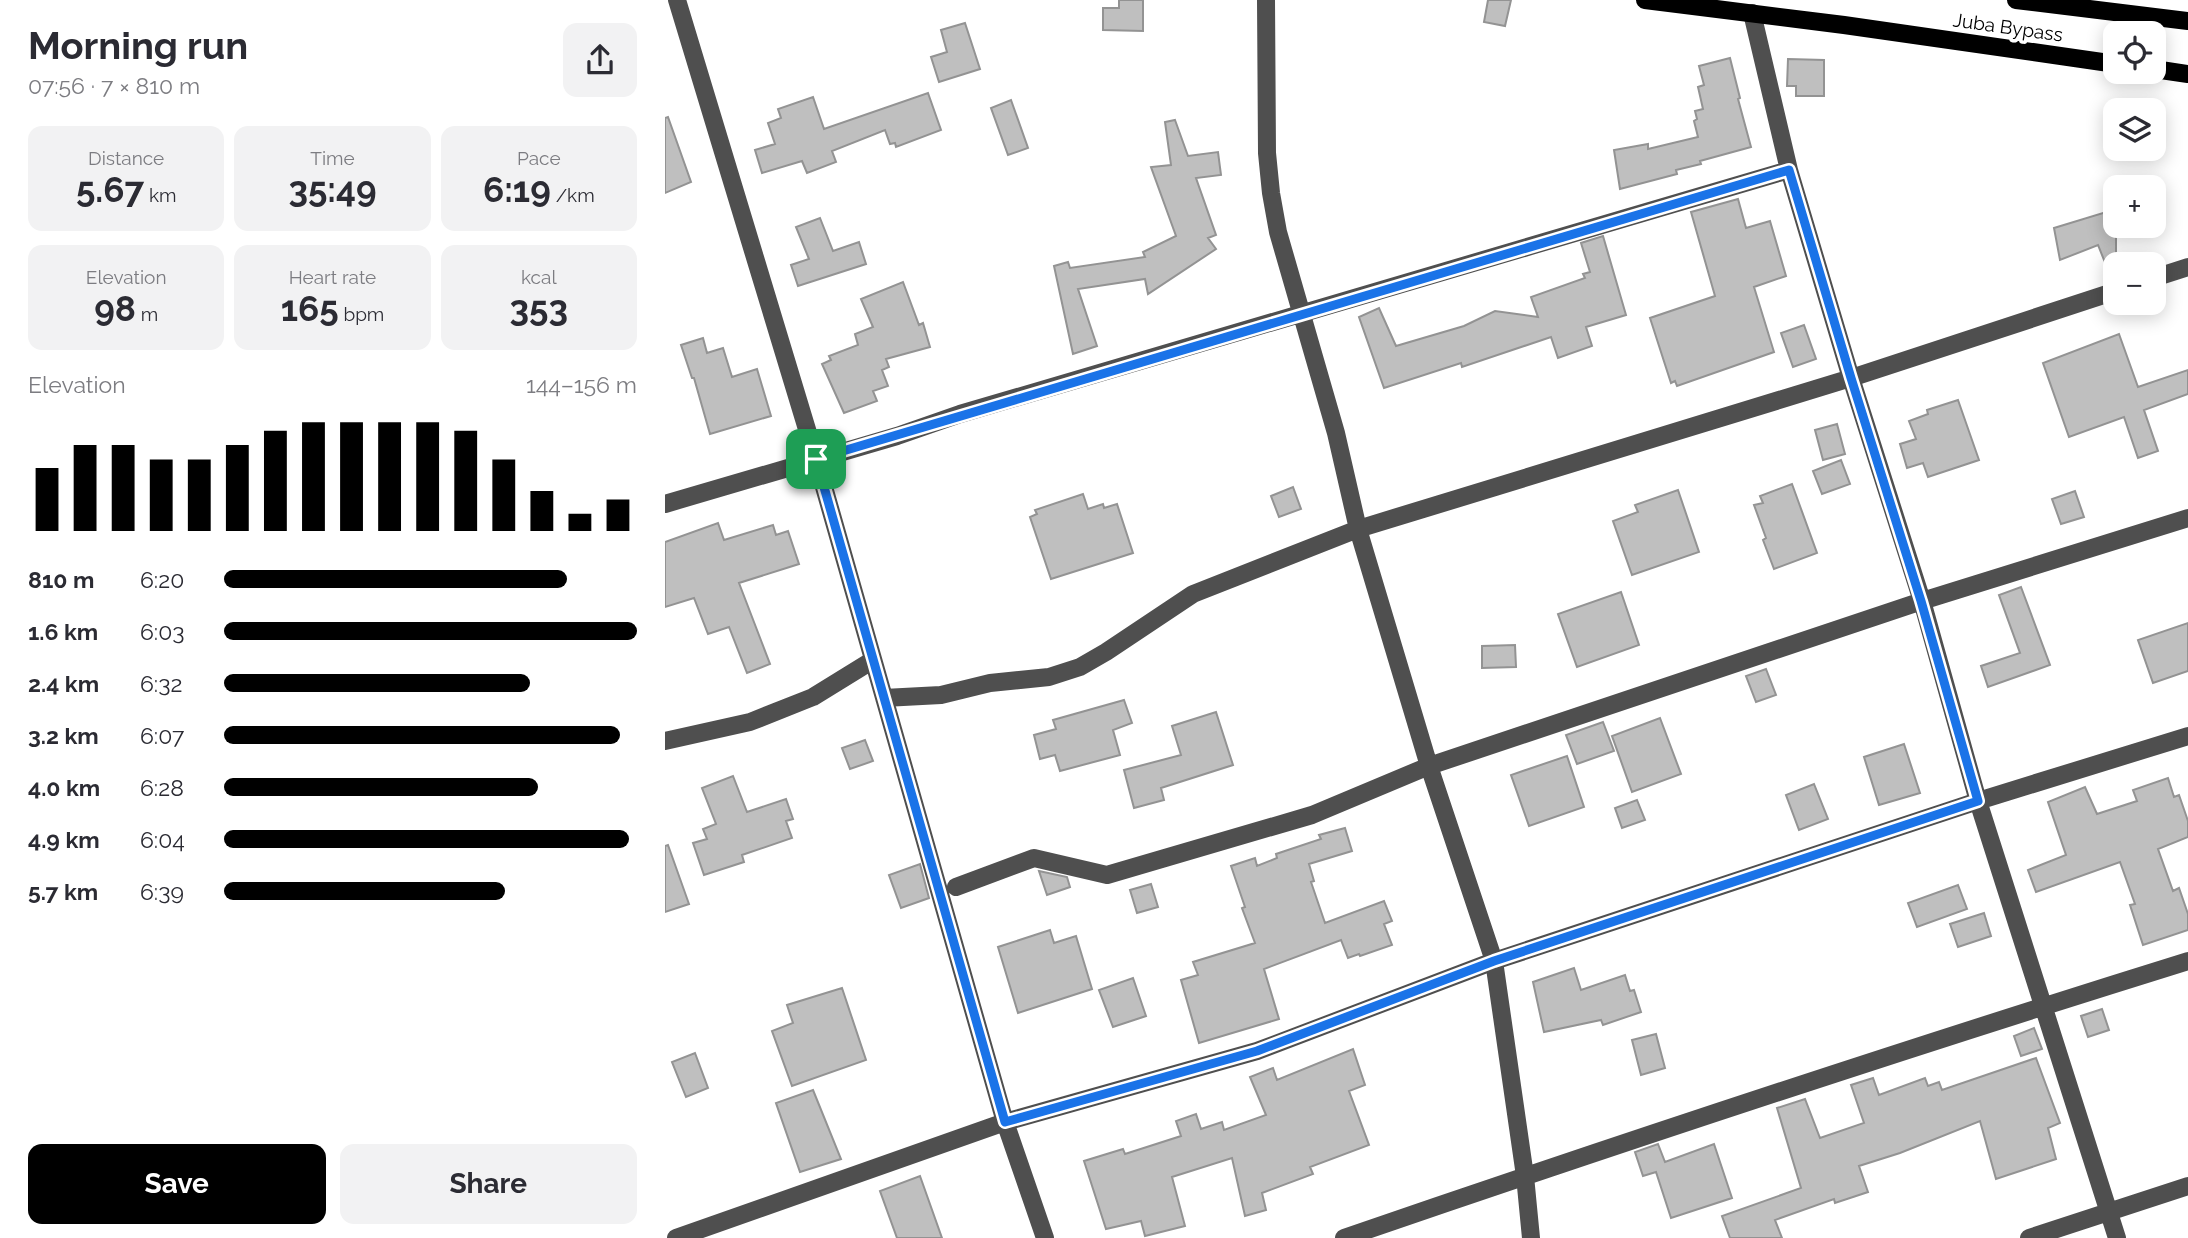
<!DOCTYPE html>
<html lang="en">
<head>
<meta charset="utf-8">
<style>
	:root { --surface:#fff; --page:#f2f2f3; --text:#2b2b33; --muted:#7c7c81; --accent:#000 }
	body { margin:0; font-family:Raleway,sans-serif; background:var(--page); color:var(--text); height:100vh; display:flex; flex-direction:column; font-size:26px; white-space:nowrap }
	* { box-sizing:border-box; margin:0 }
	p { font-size:23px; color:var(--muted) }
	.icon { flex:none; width:38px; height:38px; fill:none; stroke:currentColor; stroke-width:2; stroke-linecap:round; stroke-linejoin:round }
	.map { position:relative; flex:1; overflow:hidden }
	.drawer { display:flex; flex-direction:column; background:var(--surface); width:665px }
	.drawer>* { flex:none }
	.buttons { position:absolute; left:1438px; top:21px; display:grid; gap:14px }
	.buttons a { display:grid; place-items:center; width:63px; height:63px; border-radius:14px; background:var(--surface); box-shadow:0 4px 18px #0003; font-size:35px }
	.pin { position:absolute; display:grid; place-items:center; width:60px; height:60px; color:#fff; margin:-30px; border-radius:14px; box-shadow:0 4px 10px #0006 }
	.round { display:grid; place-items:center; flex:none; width:74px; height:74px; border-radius:14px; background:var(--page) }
	.headline { display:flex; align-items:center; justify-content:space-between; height:119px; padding:0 28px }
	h1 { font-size:38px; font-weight:700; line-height:52px }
	.stats { display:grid; grid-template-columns:repeat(3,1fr); gap:10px; height:119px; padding:7px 28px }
	.stats div { display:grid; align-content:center; border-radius:14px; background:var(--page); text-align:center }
	.stats b { font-size:35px; font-weight:700 }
	.stats small { font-size:19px; font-weight:400 }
	.stats p { font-size:19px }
	.chart { height:196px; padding:14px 28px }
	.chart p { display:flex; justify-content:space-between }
	.chart svg { width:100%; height:126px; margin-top:7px; stroke:var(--accent); stroke-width:6 }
	.button { display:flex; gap:14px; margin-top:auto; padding:14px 28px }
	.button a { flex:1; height:80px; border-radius:14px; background:var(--accent); color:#fff; font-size:28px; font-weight:700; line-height:80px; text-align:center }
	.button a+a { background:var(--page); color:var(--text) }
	ul { padding:0 28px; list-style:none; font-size:23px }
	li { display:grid; grid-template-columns:112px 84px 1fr; align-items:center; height:52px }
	li i { height:18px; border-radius:9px; background:var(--accent) }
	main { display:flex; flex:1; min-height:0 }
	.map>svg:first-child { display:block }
</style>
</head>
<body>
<main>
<section class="drawer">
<div class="headline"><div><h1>Morning run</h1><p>07:56 · 7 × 810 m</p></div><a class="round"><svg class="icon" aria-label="share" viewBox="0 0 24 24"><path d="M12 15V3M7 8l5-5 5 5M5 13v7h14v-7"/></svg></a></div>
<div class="stats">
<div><p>Distance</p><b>5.67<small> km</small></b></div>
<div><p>Time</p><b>35:49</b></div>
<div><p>Pace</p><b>6:19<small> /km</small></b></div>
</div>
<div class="stats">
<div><p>Elevation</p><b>98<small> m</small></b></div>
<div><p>Heart rate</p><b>165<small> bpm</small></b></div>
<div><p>kcal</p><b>353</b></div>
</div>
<div class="chart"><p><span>Elevation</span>144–156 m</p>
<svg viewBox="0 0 160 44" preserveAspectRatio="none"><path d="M5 44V22M15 44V14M25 44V14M35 44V19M45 44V19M55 44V14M65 44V9M75 44V6M85 44V6M95 44V6M105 44V6M115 44V9M125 44V19M135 44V30M145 44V38M155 44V33"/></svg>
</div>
<ul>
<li><b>810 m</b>6:20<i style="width:83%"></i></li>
<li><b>1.6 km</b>6:03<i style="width:100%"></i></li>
<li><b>2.4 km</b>6:32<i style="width:74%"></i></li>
<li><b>3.2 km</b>6:07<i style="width:96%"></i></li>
<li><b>4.0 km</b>6:28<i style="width:76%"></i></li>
<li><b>4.9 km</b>6:04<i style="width:98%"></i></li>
<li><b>5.7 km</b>6:39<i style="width:68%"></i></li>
</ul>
<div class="button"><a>Save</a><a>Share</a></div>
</section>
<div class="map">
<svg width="1523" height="1238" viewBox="0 0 1523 1238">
	<rect width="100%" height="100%" fill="#fff"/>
	<path fill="#bfbfbf" stroke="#939393" stroke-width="2" d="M 454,0 L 478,0 L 478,31 L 438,30 L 438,8 L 454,8 Z
		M 823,0 L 846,0 L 840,26 L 819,22 Z
		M 300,23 L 315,69 L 274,82 L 266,57 L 282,52 L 276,30 Z
		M 1065,58 L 1075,98 L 1073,99 L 1086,147 L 1035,161 L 1036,164 L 1011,170 L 1012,174 L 955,189 L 949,150 L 983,144 L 983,149 L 1033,137 L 1029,121 L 1032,119 L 1030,111 L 1038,109 L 1033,87 L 1039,85 L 1034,66 Z
		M 1123,59 L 1159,60 L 1159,96 L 1131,96 L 1131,86 L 1122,86 Z
		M 263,93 L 276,130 L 231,147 L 230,143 L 225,144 L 220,130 L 167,151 L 171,162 L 142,173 L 137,161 L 97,173 L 90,150 L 110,144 L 103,123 L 116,118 L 113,109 L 148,97 L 159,129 Z
		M 346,100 L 363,148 L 343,155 L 326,108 Z
		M 3,117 L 26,182 L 0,193 L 0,118 Z
		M 510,120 L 523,156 L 553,152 L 556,175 L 531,178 L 551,235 L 543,238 L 551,249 L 483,294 L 480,279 L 413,289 L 432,346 L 408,354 L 389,266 L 403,262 L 405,268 L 480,257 L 478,252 L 511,236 L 486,167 L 506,165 L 500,122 Z
		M 1073,199 L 1081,228 L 1105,221 L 1121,276 L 1089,287 L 1109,352 L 1012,386 L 1010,381 L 1006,383 L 985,318 L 1050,296 L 1026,212 Z
		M 1451,209 L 1451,280 L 1447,280 L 1433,245 L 1395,260 L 1389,228 Z
		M 155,218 L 168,251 L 194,242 L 201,264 L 133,286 L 126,265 L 144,259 L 131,227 Z
		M 938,236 L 961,315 L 921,327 L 927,346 L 893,358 L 886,337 L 797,367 L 796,363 L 719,388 L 694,317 L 714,308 L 731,346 L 799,326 L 830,311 L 873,317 L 866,297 L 920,278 L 918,274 L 925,272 L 916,243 Z
		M 238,282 L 254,325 L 258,323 L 265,347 L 221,359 L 224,367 L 217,370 L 223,386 L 208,391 L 212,401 L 179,413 L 157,364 L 166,360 L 164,356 L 193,345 L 190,334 L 208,327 L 196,299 Z
		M 1139,325 L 1151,359 L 1128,367 L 1116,333 Z
		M 1454,334 L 1473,387 L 1523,370 L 1523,394 L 1479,410 L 1493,451 L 1473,458 L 1459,417 L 1404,437 L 1378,363 Z
		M 38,338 L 42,353 L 58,348 L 67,377 L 92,369 L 106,416 L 45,434 L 29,378 L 27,378 L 16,345 Z
		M 1293,400 L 1314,460 L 1263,477 L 1258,463 L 1242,468 L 1235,444 L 1251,439 L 1244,421 L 1263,414 L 1262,410 Z
		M 1172,424 L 1180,454 L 1158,460 L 1150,430 Z
		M 1176,460 L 1185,484 L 1157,494 L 1148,471 Z
		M 1127,484 L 1152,553 L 1109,569 L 1098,540 L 1101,538 L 1089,505 L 1098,503 L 1095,496 Z
		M 628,487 L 636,509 L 614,517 L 606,496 Z
		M 1013,490 L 1034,552 L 967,575 L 948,521 L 973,512 L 970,505 Z
		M 1410,491 L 1419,517 L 1396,524 L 1387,499 Z
		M 418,494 L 423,509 L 438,504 L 439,508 L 452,504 L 468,553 L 386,579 L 365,517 L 372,514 L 370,510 Z
		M 53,523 L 59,540 L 108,525 L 111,535 L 123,531 L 134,564 L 74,583 L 105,664 L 82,673 L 64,627 L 43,634 L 29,598 L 0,607 L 0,542 Z
		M 1356,587 L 1385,665 L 1323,687 L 1316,666 L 1355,653 L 1334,595 Z
		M 956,592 L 974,645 L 912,667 L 893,614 Z
		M 1523,623 L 1523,671 L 1488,683 L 1473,640 Z
		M 850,645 L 851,667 L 817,668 L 817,646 Z
		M 1101,669 L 1111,695 L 1091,702 L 1081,676 Z
		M 459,700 L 467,723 L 448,730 L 455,755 L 395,771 L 390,755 L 375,759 L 369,735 L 391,729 L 388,720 Z
		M 551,712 L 568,765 L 496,788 L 499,800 L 469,808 L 459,770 L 516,755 L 507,726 Z
		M 995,718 L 1016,774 L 967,792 L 947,736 Z
		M 938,722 L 949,751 L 912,764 L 901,735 Z
		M 200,740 L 208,761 L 185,769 L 177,748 Z
		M 1239,744 L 1255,793 L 1214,805 L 1199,757 Z
		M 902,756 L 919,807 L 864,826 L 846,775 Z
		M 68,776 L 82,812 L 121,799 L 128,819 L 121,821 L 127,838 L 77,855 L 79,862 L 39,875 L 28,843 L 42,839 L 38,829 L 51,824 L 37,788 Z
		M 1503,778 L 1509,797 L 1514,795 L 1523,821 L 1523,837 L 1493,849 L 1508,891 L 1514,888 L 1523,914 L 1523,930 L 1478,945 L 1465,905 L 1470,904 L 1455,862 L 1371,892 L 1363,870 L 1401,855 L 1383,802 L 1420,787 L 1432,814 L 1472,801 L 1468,790 Z
		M 1149,784 L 1163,819 L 1134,830 L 1121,795 Z
		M 972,800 L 980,820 L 957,828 L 950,808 Z
		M 680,828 L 687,851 L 644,864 L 649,881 L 646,882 L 660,923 L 719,901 L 727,921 L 719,924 L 727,945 L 695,956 L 694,954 L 683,958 L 676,940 L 599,969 L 614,1019 L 534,1043 L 516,980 L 533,975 L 528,962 L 590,943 L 577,908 L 580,907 L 566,866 L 590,858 L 592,866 L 612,858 L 611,854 L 656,839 L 654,835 Z
		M 3,845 L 24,904 L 0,912 L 0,846 Z
		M 255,864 L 264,898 L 236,908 L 224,875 Z
		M 374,871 L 402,877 L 405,887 L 382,895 Z
		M 486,884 L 493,907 L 472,913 L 465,890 Z
		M 1293,885 L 1302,909 L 1252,927 L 1243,903 Z
		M 1319,913 L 1326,936 L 1293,947 L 1285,924 Z
		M 385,930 L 389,943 L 411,936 L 427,989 L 353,1013 L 333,947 Z
		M 909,968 L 916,990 L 960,975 L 965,991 L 969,990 L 976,1012 L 938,1025 L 936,1020 L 879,1032 L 868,982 Z
		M 468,978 L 481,1016 L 448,1027 L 434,990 Z
		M 177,988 L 201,1060 L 127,1086 L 107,1031 L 128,1023 L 122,1005 Z
		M 1437,1009 L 1444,1030 L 1423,1037 L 1416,1016 Z
		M 1369,1028 L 1377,1049 L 1356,1056 L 1349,1036 Z
		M 991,1034 L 1000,1068 L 976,1075 L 967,1040 Z
		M 688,1049 L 700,1085 L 684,1091 L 704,1145 L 645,1167 L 648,1174 L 597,1193 L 601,1210 L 580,1216 L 567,1158 L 507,1177 L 520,1226 L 480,1236 L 476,1221 L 441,1229 L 419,1161 L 458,1149 L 460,1154 L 516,1136 L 511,1121 L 531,1114 L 536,1129 L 557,1122 L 559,1130 L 601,1115 L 585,1077 L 608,1068 L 612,1080 Z
		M 30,1053 L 43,1088 L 21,1097 L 7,1062 Z
		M 1371,1058 L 1395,1123 L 1383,1128 L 1391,1159 L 1331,1179 L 1315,1121 L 1235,1153 L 1194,1166 L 1203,1192 L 1170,1203 L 1169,1199 L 1110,1220 L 1117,1238 L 1065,1238 L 1057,1216 L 1136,1188 L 1112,1108 L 1140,1099 L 1155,1138 L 1199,1123 L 1186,1085 L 1208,1078 L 1214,1095 L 1260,1078 L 1263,1086 L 1274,1082 L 1277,1090 Z
		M 148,1090 L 176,1159 L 135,1172 L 111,1103 Z
		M 993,1144 L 1000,1162 L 1049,1144 L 1067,1198 L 1006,1218 L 991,1172 L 978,1176 L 970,1152 Z
		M 255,1176 L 277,1238 L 232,1238 L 215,1191 Z"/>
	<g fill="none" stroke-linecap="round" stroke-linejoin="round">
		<path stroke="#4f4f4f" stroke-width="18" d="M 12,0 L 151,459 L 340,1122 L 380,1238
			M 601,0 L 602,153 L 606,193 L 613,232 L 671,433 L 693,529 L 764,766 L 829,961 L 860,1176 L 866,1238
			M 1087,13 L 1124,170 L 1186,378 L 1257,601 L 1313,801 L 1452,1238
			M 1489,278 L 1523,267
			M 0,504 L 232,436 L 295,414 L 1124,170
			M 219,698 L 276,695 L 325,683 L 384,677 L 415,667 L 441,652 L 528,594 L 693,529 L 1186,378 L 1451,291
			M 0,741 L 85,722 L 148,697 L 208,660
			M 291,887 L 369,858 L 442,875 L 647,815 L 764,766 L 1257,601 L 1523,518
			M 11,1238 L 340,1122 L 592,1051 L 829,961 L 1313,801 L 1523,736
			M 679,1238 C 959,1142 1240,1049 1523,961
			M 1364,1238 L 1523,1186"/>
		<path stroke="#000" stroke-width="18" d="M 980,0 L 1179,25 L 1451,64
			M 1351,0 L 1523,21
			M 1489,69 L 1523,74"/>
	</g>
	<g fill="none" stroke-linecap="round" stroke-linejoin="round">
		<defs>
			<path id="route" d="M 1124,170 L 1186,378 L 1256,601 L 1313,801 L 829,961 L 592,1051 L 340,1122 L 151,459 Z"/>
		</defs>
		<use href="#route" stroke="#fff" stroke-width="14"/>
		<use href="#route" stroke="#1a73e8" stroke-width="9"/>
	</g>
	<g text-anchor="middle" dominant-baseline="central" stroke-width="7" stroke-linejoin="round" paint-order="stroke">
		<g font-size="19" fill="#000" stroke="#fff">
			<text transform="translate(1343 27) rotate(8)">Juba Bypass</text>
		</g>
	</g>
</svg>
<div class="buttons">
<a><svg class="icon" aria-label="locate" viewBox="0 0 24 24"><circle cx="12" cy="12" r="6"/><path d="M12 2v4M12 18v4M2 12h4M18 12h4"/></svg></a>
<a><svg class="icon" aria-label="layers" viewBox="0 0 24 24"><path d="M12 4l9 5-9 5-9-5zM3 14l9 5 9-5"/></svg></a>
<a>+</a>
<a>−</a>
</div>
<div class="pin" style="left:151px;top:459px;background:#1e9e55"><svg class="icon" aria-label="arrive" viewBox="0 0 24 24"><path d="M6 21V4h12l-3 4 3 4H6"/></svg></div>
</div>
</main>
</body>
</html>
